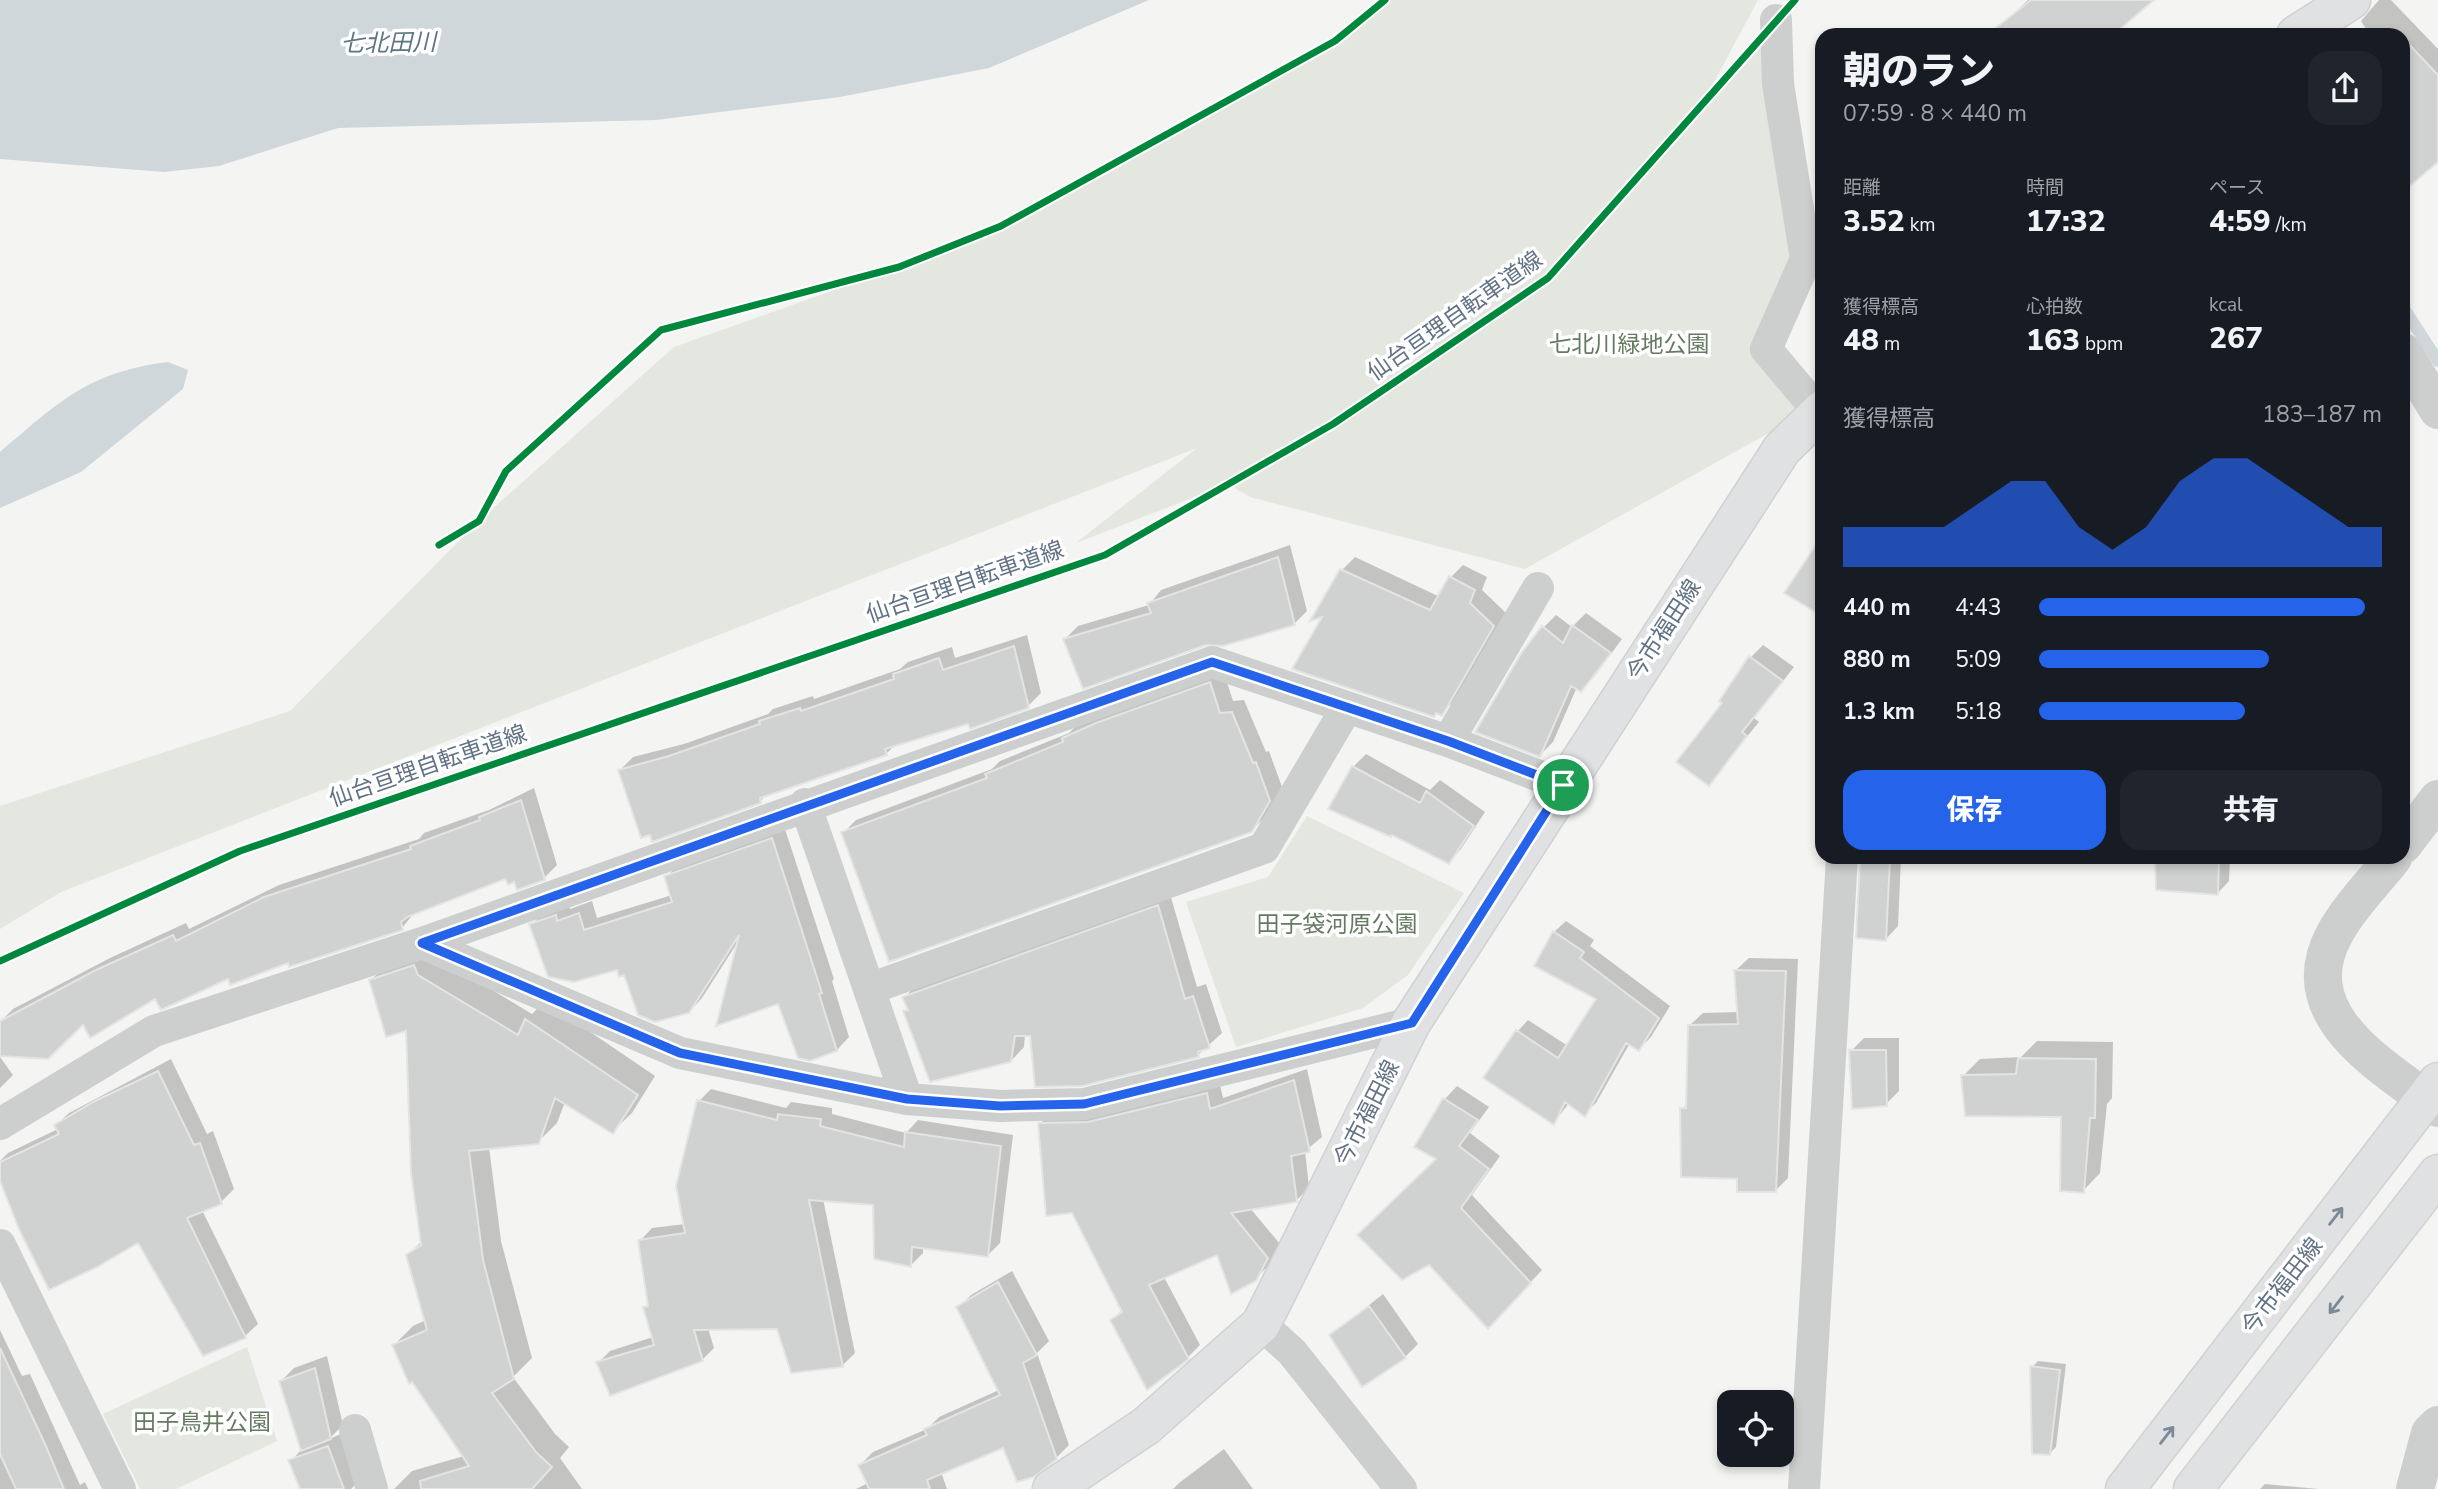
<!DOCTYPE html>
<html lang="ja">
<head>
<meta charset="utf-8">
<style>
	:root { --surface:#171b24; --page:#20242c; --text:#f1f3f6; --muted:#9ea1a6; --accent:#2563eb }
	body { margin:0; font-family:"Nunito Sans","Noto Sans JP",sans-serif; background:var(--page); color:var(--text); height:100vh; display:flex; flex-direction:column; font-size:26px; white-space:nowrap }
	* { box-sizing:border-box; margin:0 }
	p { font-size:23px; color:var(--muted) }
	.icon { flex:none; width:38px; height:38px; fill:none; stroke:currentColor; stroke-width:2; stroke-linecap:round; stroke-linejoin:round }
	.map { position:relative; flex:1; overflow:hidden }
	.panel { position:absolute; left:1815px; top:28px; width:595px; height:836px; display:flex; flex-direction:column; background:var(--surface); border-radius:21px; box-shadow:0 4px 10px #0003 }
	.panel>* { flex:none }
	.tools { position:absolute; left:1717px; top:1390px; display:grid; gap:14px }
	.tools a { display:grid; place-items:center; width:77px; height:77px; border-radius:14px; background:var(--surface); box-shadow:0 4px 10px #0003; font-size:35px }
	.pin { position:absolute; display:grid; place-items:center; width:60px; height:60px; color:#fff; margin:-30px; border:4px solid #fff; border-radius:50%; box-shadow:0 2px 7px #0007 }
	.round { display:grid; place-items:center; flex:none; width:74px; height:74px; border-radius:21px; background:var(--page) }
	.summary { display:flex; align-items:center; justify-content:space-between; height:119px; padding:0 28px }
	h1 { font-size:38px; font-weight:800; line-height:52px }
	.figures { display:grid; grid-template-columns:repeat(3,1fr); gap:10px; height:119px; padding:7px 28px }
	.figures div { display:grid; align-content:center }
	.figures b { font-size:30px; font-weight:800 }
	.figures small { font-size:19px; font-weight:400 }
	.figures p { font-size:19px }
	.chart { height:196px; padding:14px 28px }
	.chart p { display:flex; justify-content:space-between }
	.chart svg { width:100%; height:126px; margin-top:7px; fill:var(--accent); opacity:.7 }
	.action { display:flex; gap:14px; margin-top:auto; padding:14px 28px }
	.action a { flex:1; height:80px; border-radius:21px; background:var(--accent); color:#fff; font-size:28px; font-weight:800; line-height:80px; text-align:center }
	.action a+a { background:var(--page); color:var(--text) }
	ul { padding:0 28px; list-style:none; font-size:23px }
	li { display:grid; grid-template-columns:112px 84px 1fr; align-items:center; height:52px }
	li i { height:18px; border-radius:9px; background:var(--accent) }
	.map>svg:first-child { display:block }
</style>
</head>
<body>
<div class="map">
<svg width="2438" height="1489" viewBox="0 0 2438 1489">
	<rect width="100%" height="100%" fill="#f4f4f2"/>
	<path fill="#e3e7e0" d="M 1385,0 L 1758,0 L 1706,97 L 1776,20 L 1806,259 L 1774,364 L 1810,410 L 1525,569 L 1250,497 L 1228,484 L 1076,543 L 1197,448 L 61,892 L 0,929 L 0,806 L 290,711 L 479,521 L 674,347 L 899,267 L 1001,226 L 1335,41 Z
		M 1307,816 L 1464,893 L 1408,975 L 1363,1008 L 1236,1047 L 1186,902 L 1268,877 Z
		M 247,1347 L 277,1441 L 176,1489 L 140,1489 L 103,1414 Z"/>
	<path fill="#d0d7da" d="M 0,0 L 1149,0 L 989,68 L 840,97 L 656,120 L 338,128 L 219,166 L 164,172 L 0,159 Z
		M 168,362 L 188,370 L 183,389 L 81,472 L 0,508 L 0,452 C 59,402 88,372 168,362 Z"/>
	<path fill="#0003" d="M 2028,0 L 2153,0 L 2111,35 L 1991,35 Z
		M 2379,0 L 2391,0 L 2438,49 L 2438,159 L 2403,190 L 2403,35 L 2370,35 L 2361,21 Z
		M 1290,545 L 1307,611 L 1294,624 L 1065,639 L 1078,626 L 1149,605 L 1161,590 Z
		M 1355,557 L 1440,597 L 1451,577 L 1463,565 L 1487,577 L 1482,590 L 1506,613 L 1454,701 L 1441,714 L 1326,614 L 1314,618 L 1342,570 Z
		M 1586,613 L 1622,639 L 1594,677 L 1581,690 L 1577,687 L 1553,742 L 1540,755 L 1543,628 L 1556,615 L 1572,627 Z
		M 1027,635 L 1041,693 L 1028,706 L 896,744 L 886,754 L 768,794 L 760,801 L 620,770 L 633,757 L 684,744 L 768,714 L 773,709 L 813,696 L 814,699 L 900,669 L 908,662 L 952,647 L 955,658 Z
		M 1763,645 L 1794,667 L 1754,718 L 1759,722 L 1708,784 L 1725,702 L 1751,657 Z
		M 1223,670 L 1233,701 L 1244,700 L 1266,752 L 1269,751 L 1282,787 L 1265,817 L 1251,831 L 843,833 L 856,820 L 992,769 L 1000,761 L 1069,733 L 1077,725 Z
		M 1366,754 L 1430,790 L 1440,780 L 1485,812 L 1461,849 L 1449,862 L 1353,767 Z
		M 534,788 L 557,865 L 544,878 L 515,880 L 506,877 L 414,913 L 402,928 L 156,996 L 0,1055 L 0,1022 L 13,1009 L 110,958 L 186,923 L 189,929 L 279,885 L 419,839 L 424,833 L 489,810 Z
		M 784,826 L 834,979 L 832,981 L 849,1037 L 837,1050 L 779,1002 L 739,940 L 702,998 L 689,1012 L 618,968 L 531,925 L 544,912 L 568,903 L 570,909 L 592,901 L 597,918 L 672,895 L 666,877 L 679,864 Z
		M 1862,858 L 1901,858 L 1898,926 L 1886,939 Z
		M 2157,858 L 2230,858 L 2229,881 L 2217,894 L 2158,888 Z
		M 1170,894 L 1197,987 L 1206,984 L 1222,1033 L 1198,1055 L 1025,1034 L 1024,1047 L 1011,1061 L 905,1012 L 909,1008 L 905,997 L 917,984 Z
		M 1566,921 L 1594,940 L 1590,946 L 1670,1006 L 1651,1037 L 1639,1049 L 1630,1043 L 1596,1103 L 1584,1114 L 1569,1103 L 1554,1123 L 1517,1032 L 1528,1020 L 1568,1046 L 1598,998 L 1554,932 Z
		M 436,956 L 532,1014 L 545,1001 L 655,1076 L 632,1113 L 613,1131 L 565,1102 L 557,1123 L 538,1142 L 489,1147 L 501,1241 L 532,1358 L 513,1377 L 555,1434 L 569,1447 L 560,1458 L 582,1489 L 394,1489 L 412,1471 L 464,1456 L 394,1345 L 413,1326 L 426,1320 L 408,1255 L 422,1241 L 407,1028 L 371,980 L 390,961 Z
		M 1749,958 L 1798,959 L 1788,1178 L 1775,1191 L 1738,1177 L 1682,1109 L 1688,1103 L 1690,1025 L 1703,1013 L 1739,1012 L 1736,970 Z
		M 1864,1038 L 1899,1038 L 1899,1091 L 1886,1104 L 1851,1051 Z
		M 2037,1041 L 2113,1042 L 2112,1098 L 2107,1104 L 2100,1173 L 2083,1191 L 2063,1115 L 1963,1076 L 1980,1059 L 2021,1057 Z
		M 0,1057 L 13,1075 L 0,1088 Z
		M 171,1059 L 207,1134 L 213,1131 L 234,1189 L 221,1202 L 202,1210 L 258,1324 L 245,1336 L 204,1354 L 138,1241 L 0,1177 L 0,1161 L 8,1153 L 58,1129 L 56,1125 L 69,1113 Z
		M 1307,1069 L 1322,1137 L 1305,1151 L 1309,1187 L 1297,1200 L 1250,1208 L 1280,1244 L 1268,1266 L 1255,1279 L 1218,1253 L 1164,1277 L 1200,1345 L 1187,1358 L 1112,1320 L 1123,1309 L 1040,1124 L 1053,1111 L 1219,1081 L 1223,1098 Z
		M 1457,1086 L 1489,1107 L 1470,1133 L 1500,1156 L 1472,1195 L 1542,1270 L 1500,1315 L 1438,1159 L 1417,1147 L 1445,1099 Z
		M 711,1089 L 786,1108 L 791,1102 L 832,1108 L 832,1114 L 906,1133 L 918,1120 L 1013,1135 L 1000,1243 L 988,1255 L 923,1246 L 923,1253 L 911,1265 L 875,1204 L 823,1199 L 855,1353 L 843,1365 L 779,1327 L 708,1328 L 714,1348 L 702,1360 L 598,1363 L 610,1351 L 653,1337 L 644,1308 L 650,1303 L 640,1241 L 652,1228 L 685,1224 L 699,1101 Z
		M 1012,1271 L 1049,1341 L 1037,1353 L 1069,1445 L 1056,1458 L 1004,1446 L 941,1472 L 947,1489 L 856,1489 L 868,1483 L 860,1465 L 873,1452 L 927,1429 L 939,1417 L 999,1390 L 958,1308 L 971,1295 Z
		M 1383,1294 L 1418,1344 L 1405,1357 L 1331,1335 Z
		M 0,1330 L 22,1376 L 30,1374 L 80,1485 L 85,1482 L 88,1489 L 0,1489 Z
		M 327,1356 L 343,1425 L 329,1439 L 341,1434 L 358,1482 L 351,1489 L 302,1489 L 291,1461 L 302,1449 L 281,1381 L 294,1368 Z
		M 2038,1361 L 2066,1364 L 2056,1447 L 2050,1453 L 2032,1367 Z
		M 1224,1449 L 1253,1489 L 1173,1489 L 1179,1483 Z
		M 2265,1484 L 2319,1489 L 2260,1489 Z"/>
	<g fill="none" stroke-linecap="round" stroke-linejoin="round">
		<path stroke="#d0d7da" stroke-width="12" d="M 2403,307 L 2438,361"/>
	</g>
	<path fill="#d0d2d2" stroke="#e4e4e2" stroke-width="2" d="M 2031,0 L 2154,0 L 2113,35 L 1987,35 Z
		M 2403,38 L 2438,75 L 2438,162 L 2403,192 Z
		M 1822,536 L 1822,616 L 1784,593 Z
		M 1278,557 L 1295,625 L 1223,646 L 1206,645 L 1083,689 L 1063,639 L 1151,613 L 1147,603 Z
		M 1340,569 L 1430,610 L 1449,576 L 1475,590 L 1470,603 L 1494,626 L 1442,716 L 1436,713 L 1434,717 L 1292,669 L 1322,617 L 1310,621 Z
		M 1572,625 L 1611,653 L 1581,692 L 1571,686 L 1540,757 L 1475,732 L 1522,652 L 1542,626 L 1563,643 Z
		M 1014,646 L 1029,708 L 970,729 L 968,724 L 885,749 L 887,755 L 760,798 L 761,803 L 652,842 L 650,835 L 641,838 L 618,770 L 669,756 L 760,724 L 759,721 L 800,708 L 801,711 L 894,679 L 893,674 L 939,658 L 943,670 Z
		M 1749,656 L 1783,681 L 1742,732 L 1747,736 L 1709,786 L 1676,762 L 1722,703 L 1719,701 Z
		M 1210,682 L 1220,713 L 1232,712 L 1253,763 L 1256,762 L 1270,801 L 1252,832 L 889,962 L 841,832 L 987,778 L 985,774 L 1063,742 L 1062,738 L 1096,723 Z
		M 1352,766 L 1420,803 L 1426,791 L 1474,826 L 1449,864 L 1392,835 L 1391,837 L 1328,809 Z
		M 521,800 L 545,880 L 517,890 L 514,882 L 508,885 L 505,879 L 407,917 L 401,922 L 403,930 L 289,967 L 288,963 L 230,985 L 228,979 L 161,1010 L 155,999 L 90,1038 L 83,1025 L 48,1059 L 0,1056 L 0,1021 L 96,970 L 173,935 L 176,941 L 264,897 L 411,849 L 410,846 L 480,820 L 479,817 Z
		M 772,838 L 822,993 L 819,994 L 837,1051 L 810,1061 L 798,1058 L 778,1004 L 716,1026 L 739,935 L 689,1013 L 655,1022 L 638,1015 L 624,975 L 619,977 L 617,970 L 574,982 L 548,977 L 529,924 L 556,915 L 557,921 L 579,913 L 584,930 L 672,902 L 664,876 Z
		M 1860,858 L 1890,858 L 1886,941 L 1856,938 Z
		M 2155,858 L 2219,858 L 2218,895 L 2156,890 Z
		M 1158,905 L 1185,999 L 1193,996 L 1210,1048 L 1198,1052 L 1199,1057 L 1082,1086 L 1035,1087 L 1030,1036 L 1015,1036 L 1011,1062 L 930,1082 L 903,1011 L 908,1010 L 902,997 Z
		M 1553,931 L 1584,952 L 1580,958 L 1659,1018 L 1639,1051 L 1626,1043 L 1585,1117 L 1565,1102 L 1554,1125 L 1483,1078 L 1516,1030 L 1558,1058 L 1596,999 L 1534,966 Z
		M 414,965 L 418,975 L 518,1035 L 525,1019 L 638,1095 L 613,1134 L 555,1098 L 539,1144 L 469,1151 L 483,1260 L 514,1379 L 492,1393 L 536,1452 L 552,1467 L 532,1489 L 421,1489 L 420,1481 L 469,1466 L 412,1382 L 409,1384 L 392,1345 L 427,1330 L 406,1255 L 421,1245 L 411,1173 L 406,1031 L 386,1037 L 369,980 Z
		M 1734,970 L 1786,971 L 1776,1192 L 1737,1192 L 1737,1179 L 1681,1177 L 1680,1108 L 1686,1108 L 1688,1025 L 1738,1024 Z
		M 1849,1050 L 1886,1050 L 1887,1106 L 1852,1109 Z
		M 2018,1058 L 2096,1059 L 2095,1118 L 2090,1118 L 2084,1193 L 2060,1191 L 2061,1117 L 1965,1116 L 1961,1075 L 2016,1074 Z
		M 158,1071 L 194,1145 L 200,1143 L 222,1204 L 187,1218 L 246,1338 L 203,1356 L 138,1243 L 97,1267 L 49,1290 L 19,1229 L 0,1181 L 0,1162 L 59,1134 L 54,1125 L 95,1101 Z
		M 1294,1080 L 1310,1152 L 1291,1156 L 1297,1202 L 1231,1213 L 1268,1258 L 1256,1281 L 1231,1294 L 1217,1255 L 1149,1285 L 1189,1359 L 1147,1390 L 1110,1320 L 1122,1312 L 1072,1213 L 1046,1216 L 1038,1123 L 1088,1122 L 1207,1093 L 1210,1109 Z
		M 1443,1098 L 1478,1120 L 1459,1146 L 1489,1169 L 1461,1208 L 1531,1283 L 1488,1329 L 1429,1265 L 1402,1280 L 1357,1235 L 1436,1159 L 1414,1147 Z
		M 697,1100 L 777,1120 L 778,1114 L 821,1119 L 820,1126 L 904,1147 L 905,1132 L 1001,1146 L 988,1257 L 912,1247 L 911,1267 L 874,1259 L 873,1205 L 809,1200 L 843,1367 L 791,1373 L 777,1329 L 694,1330 L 703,1361 L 610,1396 L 596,1362 L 654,1345 L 643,1307 L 648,1306 L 638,1240 L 685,1233 L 676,1186 Z
		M 998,1282 L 1037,1355 L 1023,1363 L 1057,1459 L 1034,1477 L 1017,1482 L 1003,1448 L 927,1480 L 930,1489 L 869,1489 L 858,1465 L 927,1435 L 924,1429 L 1000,1395 L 956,1307 Z
		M 1369,1306 L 1406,1358 L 1362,1387 L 1329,1335 Z
		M 0,1348 L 45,1444 L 64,1489 L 16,1489 L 0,1454 Z
		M 2030,1366 L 2060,1370 L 2050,1455 L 2032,1454 Z
		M 315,1368 L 331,1439 L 301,1451 L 279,1381 Z
		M 328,1446 L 344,1489 L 300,1489 L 288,1460 Z"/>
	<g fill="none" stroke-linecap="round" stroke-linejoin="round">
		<defs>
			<path id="secondary" d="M 2296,35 L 2351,0
				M 1052,1489 L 1146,1426 L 1261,1324 L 1411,1023 L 1782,449 L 1822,410
				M 2125,1489 L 2438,1082
				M 2193,1489 L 2438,1174"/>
		</defs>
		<use href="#secondary" stroke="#cfd1d2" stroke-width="41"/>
		<path stroke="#cbcccc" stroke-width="4.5" stroke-dasharray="3.5 3.5" stroke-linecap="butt" d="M 439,545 L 479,521 L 506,471 L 661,330 L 899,267 L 1001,226 L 1335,41 L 1385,0"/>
		<path stroke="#cdcfcf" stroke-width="32" d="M 1776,20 L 1778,84 L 1806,259 L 1766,349 L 1819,412
			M 1448,741 L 1538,588
			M 805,804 L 907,1099
			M 422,943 L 680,1053 L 907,1099 L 1000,1106 L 1084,1104 L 1411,1023
			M 869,989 L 1264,848 L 1346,709
			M 0,1124 L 154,1031 L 422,943 L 1212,662 L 1448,741 L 1563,785
			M 0,1245 L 120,1489
			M 1261,1324 L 1292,1352 L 1401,1489
			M 355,1430 L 372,1489
			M 1804,1489 L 1842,858"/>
		<path stroke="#cdcfcf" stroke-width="38" d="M 2403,352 L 2438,410
			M 2403,845 L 2438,799
			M 2393,858 C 2374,882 2349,907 2334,935 C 2291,1016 2383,1066 2438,1108
			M 2415,1489 L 2430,1433 L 2438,1425"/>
		<use href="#secondary" stroke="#e0e1e2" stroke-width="38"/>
		<defs>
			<path id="cycleway" d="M 439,545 L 479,521 L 506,471 L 661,330 L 899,267 L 1001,226 L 1335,41 L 1385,0
				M 0,961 L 240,851 L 1105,555 L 1333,424 L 1548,278 L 1795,0"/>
		</defs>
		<use href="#cycleway" stroke="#fff" stroke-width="11"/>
		<use href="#cycleway" stroke="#00873e" stroke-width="7"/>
	</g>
	<defs><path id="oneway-shaft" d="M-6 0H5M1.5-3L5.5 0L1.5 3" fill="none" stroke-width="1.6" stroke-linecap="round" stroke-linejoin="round" transform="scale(1.75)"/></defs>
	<g stroke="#7b8998">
		<use href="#oneway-shaft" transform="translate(2336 1216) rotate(-52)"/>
		<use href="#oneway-shaft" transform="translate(2336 1305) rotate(128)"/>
		<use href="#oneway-shaft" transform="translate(2167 1435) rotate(-52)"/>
	</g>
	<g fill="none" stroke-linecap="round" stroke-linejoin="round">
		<defs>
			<path id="route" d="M 1212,662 L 1448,741 L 1563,785 L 1412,1023 L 1084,1104 L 1000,1106 L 907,1099 L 680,1053 L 422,943 Z"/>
		</defs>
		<use href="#route" stroke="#fff" stroke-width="14"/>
		<use href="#route" stroke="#2563eb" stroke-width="9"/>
	</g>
	<g text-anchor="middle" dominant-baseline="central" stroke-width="7" stroke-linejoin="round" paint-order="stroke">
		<g font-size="23" fill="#627385" stroke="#fff">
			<text transform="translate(1455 316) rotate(-35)">仙台亘理自転車道線</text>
			<text transform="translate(965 582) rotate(-19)">仙台亘理自転車道線</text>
			<text transform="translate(1664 630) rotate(-57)">今市福田線</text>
			<text transform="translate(428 766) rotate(-19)">仙台亘理自転車道線</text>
			<text transform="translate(1367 1113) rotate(-63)">今市福田線</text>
			<text transform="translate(2282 1286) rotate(-52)">今市福田線</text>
		</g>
		<g font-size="23" fill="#657b61" stroke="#fff">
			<text x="1629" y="344">七北川緑地公園</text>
			<text x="1337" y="924">田子袋河原公園</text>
			<text x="202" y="1422">田子鳥井公園</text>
		</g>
		<g font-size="24" font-style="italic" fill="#5d7682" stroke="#fff">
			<text transform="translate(388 43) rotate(-1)">七北田川</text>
		</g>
	</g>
</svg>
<div class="tools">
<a><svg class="icon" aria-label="locate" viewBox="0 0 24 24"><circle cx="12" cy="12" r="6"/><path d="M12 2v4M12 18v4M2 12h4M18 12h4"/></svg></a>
</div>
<div class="pin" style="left:1563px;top:785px;background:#1e9e55"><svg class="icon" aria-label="arrive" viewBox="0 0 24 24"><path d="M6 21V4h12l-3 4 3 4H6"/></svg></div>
<section class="panel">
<div class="summary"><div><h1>朝のラン</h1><p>07:59 · 8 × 440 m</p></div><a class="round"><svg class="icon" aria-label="share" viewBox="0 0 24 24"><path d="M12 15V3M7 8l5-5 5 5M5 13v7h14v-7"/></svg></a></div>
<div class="figures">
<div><p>距離</p><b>3.52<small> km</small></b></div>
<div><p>時間</p><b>17:32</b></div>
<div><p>ペース</p><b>4:59<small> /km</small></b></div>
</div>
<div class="figures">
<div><p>獲得標高</p><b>48<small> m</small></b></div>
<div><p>心拍数</p><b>163<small> bpm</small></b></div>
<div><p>kcal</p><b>267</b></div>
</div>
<div class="chart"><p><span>獲得標高</span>183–187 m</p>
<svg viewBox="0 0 160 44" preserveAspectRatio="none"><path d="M0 44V30L10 30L20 30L30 30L40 22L50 14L60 14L70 30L80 38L90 30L100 14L110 6L120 6L130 14L140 22L150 30L160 30V44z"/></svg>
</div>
<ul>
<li><b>440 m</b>4:43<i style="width:95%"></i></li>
<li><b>880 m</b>5:09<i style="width:67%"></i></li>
<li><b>1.3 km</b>5:18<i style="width:60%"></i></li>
</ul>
<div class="action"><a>保存</a><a>共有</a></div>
</section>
</div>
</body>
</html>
